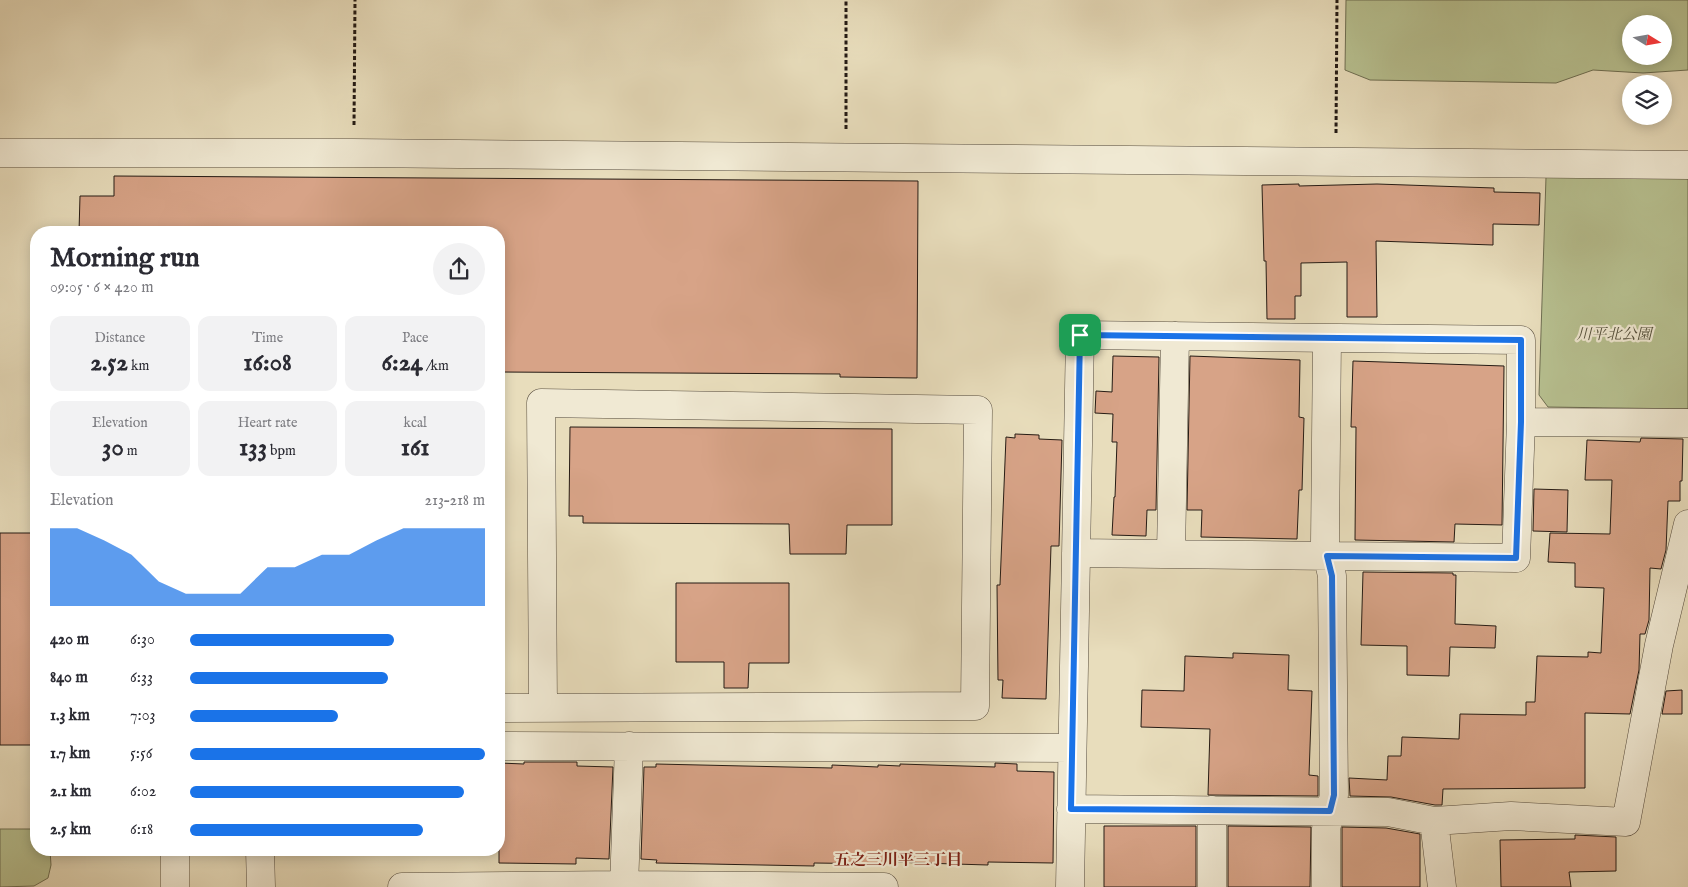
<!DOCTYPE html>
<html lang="en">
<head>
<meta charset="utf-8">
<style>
	:root { --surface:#fff; --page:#f2f2f3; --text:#2b2b33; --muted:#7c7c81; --accent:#1a73e8 }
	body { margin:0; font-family:"IM FELL English","Noto Serif JP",serif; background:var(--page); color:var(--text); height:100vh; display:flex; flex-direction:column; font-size:19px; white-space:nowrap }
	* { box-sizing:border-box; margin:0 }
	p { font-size:16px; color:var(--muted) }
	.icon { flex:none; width:28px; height:28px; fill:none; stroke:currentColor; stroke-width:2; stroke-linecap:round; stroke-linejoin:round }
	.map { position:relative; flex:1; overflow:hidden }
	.drawer { position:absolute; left:30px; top:226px; width:475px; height:630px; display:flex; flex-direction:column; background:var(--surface); border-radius:20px; box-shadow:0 2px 12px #0003 }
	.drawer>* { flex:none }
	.needle { width:32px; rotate:101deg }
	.buttons { position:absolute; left:1622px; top:15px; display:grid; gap:10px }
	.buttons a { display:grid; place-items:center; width:50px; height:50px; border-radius:50%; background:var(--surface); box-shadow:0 2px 12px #0003; font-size:25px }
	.pin { position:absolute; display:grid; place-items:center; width:42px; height:42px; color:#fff; margin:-21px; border-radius:10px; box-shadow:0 2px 8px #0006 }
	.round { display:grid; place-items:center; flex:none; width:52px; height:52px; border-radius:26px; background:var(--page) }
	.headline { display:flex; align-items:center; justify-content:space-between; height:85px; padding:0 20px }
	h1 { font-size:28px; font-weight:800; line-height:38px }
	.stats { display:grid; grid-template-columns:repeat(3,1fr); gap:8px; height:85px; padding:5px 20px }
	.stats div { display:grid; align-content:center; border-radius:12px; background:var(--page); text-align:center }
	.stats b { font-size:25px; font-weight:800 }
	.stats small { font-size:14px; font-weight:400 }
	.stats p { font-size:14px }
	.chart { height:140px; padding:10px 20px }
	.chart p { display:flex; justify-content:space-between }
	.chart svg { width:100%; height:90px; margin-top:5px; fill:var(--accent); opacity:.7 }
	ul { padding:0 20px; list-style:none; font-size:16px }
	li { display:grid; grid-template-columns:80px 60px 1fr; align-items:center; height:38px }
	li i { height:12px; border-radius:6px; background:var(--accent) }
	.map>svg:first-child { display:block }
</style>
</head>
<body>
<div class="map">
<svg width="1688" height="887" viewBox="0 0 1688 887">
	<rect width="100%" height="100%" fill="#e8ddbc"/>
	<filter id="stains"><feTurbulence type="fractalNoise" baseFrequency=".004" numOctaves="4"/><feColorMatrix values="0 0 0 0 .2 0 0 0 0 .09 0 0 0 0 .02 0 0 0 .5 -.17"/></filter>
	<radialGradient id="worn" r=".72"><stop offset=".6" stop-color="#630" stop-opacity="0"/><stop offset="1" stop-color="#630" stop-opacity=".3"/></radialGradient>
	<path fill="#b7c090" stroke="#6e6e52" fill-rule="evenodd" d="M 1346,0 L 1688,0 L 1688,70 L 1643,73 L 1593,70 L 1556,83 L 1370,80 L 1345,70 ZM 1631,24 L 1664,24 L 1664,56 L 1631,56 Z
		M 1546,177 L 1688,177 L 1688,409 L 1548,407 L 1539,395 Z
		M 0,829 L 36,829 L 36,850 L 50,850 L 51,865 L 48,878 L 34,886 L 0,887 Z"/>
	<path fill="#d7a387" stroke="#251b14" d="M 114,176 L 918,181 L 917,378 L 840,377 L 840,374 L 499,372 L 499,232 L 79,232 L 80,196 L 114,196 Z
		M 1299,184 L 1299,186 L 1377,184 L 1494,188 L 1494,192 L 1540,193 L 1539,225 L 1493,224 L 1493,245 L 1376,241 L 1377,317 L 1347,317 L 1347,262 L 1301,263 L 1301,296 L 1295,296 L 1295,319 L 1267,319 L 1266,261 L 1264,261 L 1262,185 Z
		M 1113,356 L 1159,357 L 1156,510 L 1147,510 L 1146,536 L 1112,535 L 1114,497 L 1115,497 L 1117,442 L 1112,442 L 1113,414 L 1095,413 L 1096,391 L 1112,392 Z
		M 1190,356 L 1300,360 L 1299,417 L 1304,418 L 1302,490 L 1299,490 L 1297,539 L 1201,537 L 1202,510 L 1187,510 Z
		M 1353,361 L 1504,366 L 1502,525 L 1455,524 L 1454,542 L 1355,540 L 1356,427 L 1351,427 Z
		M 570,427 L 892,429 L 892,525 L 847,525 L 846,554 L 790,554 L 789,524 L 583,523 L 583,516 L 569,516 Z
		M 1015,434 L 1039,435 L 1039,439 L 1062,440 L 1059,546 L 1051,546 L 1046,699 L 1002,698 L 1003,680 L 998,680 L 997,585 L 1000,585 L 1006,437 L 1015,438 Z
		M 1641,438 L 1683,439 L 1682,481 L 1680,481 L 1680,501 L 1668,501 L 1666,550 L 1661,569 L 1650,568 L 1649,620 L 1645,634 L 1640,634 L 1639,670 L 1630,714 L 1585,713 L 1585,788 L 1443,789 L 1442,805 L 1435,805 L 1391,797 L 1350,796 L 1349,778 L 1387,780 L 1388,756 L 1401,756 L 1402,737 L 1459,739 L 1460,714 L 1526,715 L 1526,702 L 1535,702 L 1537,656 L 1588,657 L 1588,652 L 1601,653 L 1604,588 L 1575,587 L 1575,563 L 1548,562 L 1550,533 L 1610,534 L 1612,480 L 1585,480 L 1587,440 L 1640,442 Z
		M 1534,489 L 1568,490 L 1567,532 L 1533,531 Z
		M 0,533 L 35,533 L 34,650 L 36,650 L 36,745 L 0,745 Z
		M 1363,572 L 1453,573 L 1453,575 L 1456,575 L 1455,624 L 1496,626 L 1495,648 L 1450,647 L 1449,676 L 1407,675 L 1407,646 L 1361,645 Z
		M 676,583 L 789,583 L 789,663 L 749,663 L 748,688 L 724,688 L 724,662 L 676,662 Z
		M 1233,653 L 1289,655 L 1288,690 L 1312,691 L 1309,775 L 1318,776 L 1318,796 L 1208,795 L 1210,729 L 1141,727 L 1142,690 L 1184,691 L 1185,656 L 1233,658 Z
		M 1682,690 L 1682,714 L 1662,714 L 1666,691 Z
		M 524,762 L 577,762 L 577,766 L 613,767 L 609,859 L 576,858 L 576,864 L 499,863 L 499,763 L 524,764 Z
		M 995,763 L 1017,764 L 1017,771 L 1054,772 L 1053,863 L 988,862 L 988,865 L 889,862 L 889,864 L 814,863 L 814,866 L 656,863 L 657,860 L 641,859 L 644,767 L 656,767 L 656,764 L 832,768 L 832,765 L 878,767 L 878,765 L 900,766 L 900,764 L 995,767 Z
		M 1104,826 L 1196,826 L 1196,887 L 1104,887 Z
		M 1228,826 L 1311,827 L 1310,887 L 1228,887 Z
		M 1342,827 L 1386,828 L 1420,834 L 1420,887 L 1342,887 Z
		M 1575,835 L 1616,837 L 1616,871 L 1569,872 L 1571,887 L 1501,887 L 1500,840 L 1575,839 Z"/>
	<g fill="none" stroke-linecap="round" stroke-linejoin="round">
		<defs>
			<path id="minor" d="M 0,153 L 353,153 L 1688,165
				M 1076,553 L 1516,558 L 1521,422
				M 1171,554 L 1175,336
				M 499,708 L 975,706 L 978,410 L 541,403 L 543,707
				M 499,746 L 1072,748
				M 1071,809 L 1388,812 L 1434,821
				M 1212,810 L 1212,887
				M 175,850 L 175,887
				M 260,850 L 261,887
				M 402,887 L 624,885 L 884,887
				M 624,887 L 629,746
				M 1070,887 L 1080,335 L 1521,340 L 1521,422 L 1688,423
				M 1326,887 L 1326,829 L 1334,795 L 1332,576 L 1325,543 L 1327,338
				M 1442,887 L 1434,821 L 1511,816 L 1626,822 L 1659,645 L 1688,524"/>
		</defs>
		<use href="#minor" stroke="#564c3e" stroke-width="29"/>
		<path stroke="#251b14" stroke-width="3" stroke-dasharray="4 2.5" stroke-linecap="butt" d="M 354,125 L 355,0
			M 846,129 L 846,0
			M 1336,133 L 1337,0"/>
		<use href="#minor" stroke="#f0e9d3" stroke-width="28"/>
	</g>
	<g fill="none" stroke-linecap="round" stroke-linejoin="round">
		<defs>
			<path id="route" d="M 1080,335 L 1521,340 L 1521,422 L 1516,558 L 1327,556 L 1332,576 L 1334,795 L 1330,811 L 1071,809 Z"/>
		</defs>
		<use href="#route" stroke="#fff" stroke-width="10"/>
		<use href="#route" stroke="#1a73e8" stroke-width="6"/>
	</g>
	<g text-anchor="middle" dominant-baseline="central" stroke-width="4.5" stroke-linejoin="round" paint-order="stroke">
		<g font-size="15" font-style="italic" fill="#514d39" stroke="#f0e9d3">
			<text x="1614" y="334">川平北公園</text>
		</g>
		<g font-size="16" font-weight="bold" fill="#7a1f14" stroke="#f0e9d3">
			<text x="898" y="861">五之三川平三丁目</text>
		</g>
	</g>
	<rect width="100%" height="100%" filter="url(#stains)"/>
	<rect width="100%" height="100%" fill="url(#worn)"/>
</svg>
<div class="buttons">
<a><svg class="needle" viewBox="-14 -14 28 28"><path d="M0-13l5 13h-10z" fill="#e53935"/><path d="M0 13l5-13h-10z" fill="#7c7c81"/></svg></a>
<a><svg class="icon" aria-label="layers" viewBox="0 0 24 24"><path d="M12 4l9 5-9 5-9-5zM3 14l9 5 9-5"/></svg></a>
</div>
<div class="pin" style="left:1080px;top:335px;background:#1e9e55"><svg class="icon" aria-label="arrive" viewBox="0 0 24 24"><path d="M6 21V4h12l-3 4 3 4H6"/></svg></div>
<section class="drawer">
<div class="headline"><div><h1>Morning run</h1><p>09:05 · 6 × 420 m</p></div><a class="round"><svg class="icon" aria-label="share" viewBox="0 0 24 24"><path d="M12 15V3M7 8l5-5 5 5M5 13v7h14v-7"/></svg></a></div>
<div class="stats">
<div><p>Distance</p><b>2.52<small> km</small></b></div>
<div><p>Time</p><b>16:08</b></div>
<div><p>Pace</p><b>6:24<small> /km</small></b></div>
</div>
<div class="stats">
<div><p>Elevation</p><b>30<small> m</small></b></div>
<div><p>Heart rate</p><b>133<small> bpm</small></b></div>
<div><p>kcal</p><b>161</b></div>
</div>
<div class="chart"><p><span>Elevation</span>213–218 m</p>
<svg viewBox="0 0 160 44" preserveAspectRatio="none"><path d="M0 44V6L10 6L20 12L30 19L40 32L50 38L60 38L70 38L80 25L90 25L100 19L110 19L120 12L130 6L140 6L150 6L160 6V44z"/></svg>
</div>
<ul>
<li><b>420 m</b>6:30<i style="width:69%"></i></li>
<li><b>840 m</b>6:33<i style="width:67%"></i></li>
<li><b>1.3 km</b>7:03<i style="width:50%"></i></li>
<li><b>1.7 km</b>5:56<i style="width:100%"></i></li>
<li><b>2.1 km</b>6:02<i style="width:93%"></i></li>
<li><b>2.5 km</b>6:18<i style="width:79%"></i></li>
</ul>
</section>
</div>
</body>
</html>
